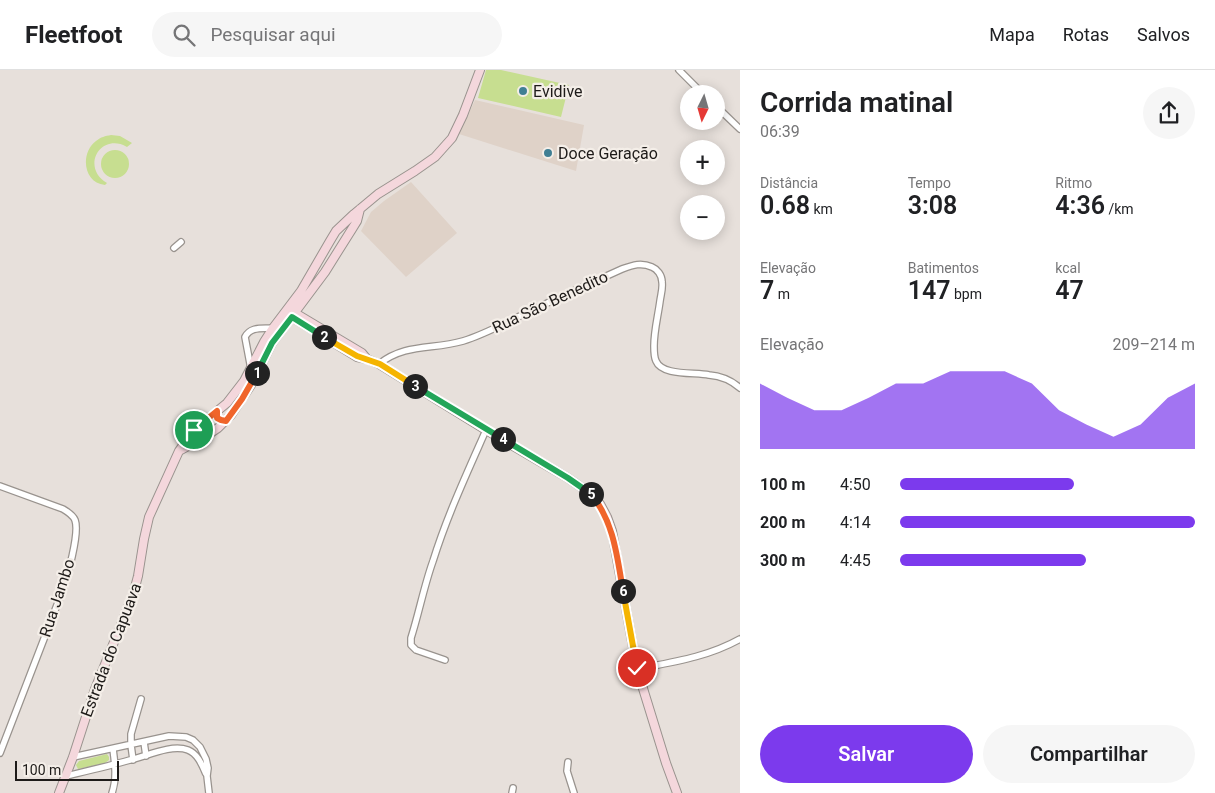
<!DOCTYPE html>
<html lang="pt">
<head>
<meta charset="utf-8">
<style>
	:root { --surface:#fff; --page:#f6f6f6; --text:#202124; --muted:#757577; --line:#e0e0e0; --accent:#7c3aed }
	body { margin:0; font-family:Roboto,sans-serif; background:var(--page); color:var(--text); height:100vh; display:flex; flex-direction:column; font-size:19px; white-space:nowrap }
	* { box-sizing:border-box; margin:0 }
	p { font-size:16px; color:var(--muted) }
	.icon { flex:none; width:28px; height:28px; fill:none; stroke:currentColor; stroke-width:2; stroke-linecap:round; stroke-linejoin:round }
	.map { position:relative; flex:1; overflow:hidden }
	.drawer { display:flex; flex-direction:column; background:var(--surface); width:475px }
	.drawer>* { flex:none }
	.needle { width:32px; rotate:185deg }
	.tools { position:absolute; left:680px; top:15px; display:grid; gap:10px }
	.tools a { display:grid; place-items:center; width:45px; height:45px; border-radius:50%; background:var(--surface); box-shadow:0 2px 12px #0003; font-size:25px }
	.scale { position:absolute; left:15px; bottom:12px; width:104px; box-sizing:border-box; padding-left:5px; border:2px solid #1e1b19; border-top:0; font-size:14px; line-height:18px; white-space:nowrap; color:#1e1b19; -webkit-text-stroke:4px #f4eee8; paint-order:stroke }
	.pin { position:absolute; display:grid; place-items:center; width:42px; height:42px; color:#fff; margin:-21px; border:2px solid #fff; border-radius:50%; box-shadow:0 1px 5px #0007 }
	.km { position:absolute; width:25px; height:25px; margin:-12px; border-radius:50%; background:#222; color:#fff; font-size:14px; line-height:25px; text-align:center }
	.round { display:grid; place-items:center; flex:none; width:52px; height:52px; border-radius:26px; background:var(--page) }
	.headline { display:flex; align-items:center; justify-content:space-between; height:85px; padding:0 20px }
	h1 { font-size:28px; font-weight:600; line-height:38px }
	.stats { display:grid; grid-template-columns:repeat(3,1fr); gap:8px; height:85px; padding:5px 20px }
	.stats div { display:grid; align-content:center }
	.stats b { font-size:25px; font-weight:600 }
	.stats small { font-size:14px; font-weight:400 }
	.stats p { font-size:14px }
	.chart { height:140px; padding:10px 20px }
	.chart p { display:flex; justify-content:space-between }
	.chart svg { width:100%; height:90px; margin-top:5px; fill:var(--accent); opacity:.7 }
	.action { display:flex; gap:10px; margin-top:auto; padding:10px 20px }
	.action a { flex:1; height:58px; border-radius:30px; background:var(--accent); color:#fff; font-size:20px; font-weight:600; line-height:58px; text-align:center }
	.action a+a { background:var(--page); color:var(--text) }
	ul { padding:0 20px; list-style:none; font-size:16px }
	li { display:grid; grid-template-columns:80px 60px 1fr; align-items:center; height:38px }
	li i { height:12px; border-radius:6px; background:var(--accent) }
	header { display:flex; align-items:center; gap:30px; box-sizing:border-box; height:70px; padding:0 25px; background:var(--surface); border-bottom:1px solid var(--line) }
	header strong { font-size:24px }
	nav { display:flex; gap:28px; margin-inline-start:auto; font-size:18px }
	.search { width:350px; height:45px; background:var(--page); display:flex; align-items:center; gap:12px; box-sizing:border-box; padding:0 18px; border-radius:28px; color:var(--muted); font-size:19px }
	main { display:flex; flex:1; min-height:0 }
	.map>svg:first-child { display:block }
</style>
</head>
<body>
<header>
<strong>Fleetfoot</strong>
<div class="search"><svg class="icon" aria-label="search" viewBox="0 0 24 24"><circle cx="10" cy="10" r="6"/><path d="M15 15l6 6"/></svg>Pesquisar aqui</div>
<nav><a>Mapa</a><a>Rotas</a><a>Salvos</a></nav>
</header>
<main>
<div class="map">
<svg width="740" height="723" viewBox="0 0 740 723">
	<rect width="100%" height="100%" fill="#e7e0db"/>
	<path fill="#dfd2c8" d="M 475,30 L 584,55 L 576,101 L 459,64 Z
		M 411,112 L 457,163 L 406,207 L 361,161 L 371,142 L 384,131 Z"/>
	<path fill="#c7de90" d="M 486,0 L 501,0 L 569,15 L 561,47 L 478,28 Z
		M 111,65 L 120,66 L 132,73 L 127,77 C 101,62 80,97 107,113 L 105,115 C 83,113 80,83 96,71 C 101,67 105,66 111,65 Z
		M101 94a14 14 0 1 1 28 0a14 14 0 1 1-28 0Z
		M 107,684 L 109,687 L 109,690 L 105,693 L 78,699 L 76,695 L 79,691 Z"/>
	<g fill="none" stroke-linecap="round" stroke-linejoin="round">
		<defs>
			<path id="street" d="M 679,0 L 703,24
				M 716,36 L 740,59
				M 174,178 L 181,172
				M 379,294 C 406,273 432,280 463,271 C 483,265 503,254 522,245 C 555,229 589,214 622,199 C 633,195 641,192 652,197 C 657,199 662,205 662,212 C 663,218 661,224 660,231 C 658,246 654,261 654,276 C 654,281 654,287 656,291 C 662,306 695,302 709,305 C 721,306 731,310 740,318
				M 251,299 L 245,267 C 251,256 262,259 273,258
				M 0,416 L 63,439 C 68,442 73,445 75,450 C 80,463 67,508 62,522 L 0,683
				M 445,590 L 416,580 L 411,575 L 411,568 C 419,543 424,516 433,491 C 447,446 467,403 486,360
				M 637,599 C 673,592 708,587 740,569
				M 144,672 L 146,686
				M 73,687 L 169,666 L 186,667 L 193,670 L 200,677 L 206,689 L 208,698 L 207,706 L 209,723
				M 133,690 L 131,675 L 131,664 L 141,629
				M 568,692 L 567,701 L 574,723
				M 66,706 C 87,701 109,696 130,690 C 147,686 171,674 188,680 C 198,684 202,695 206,704
				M 112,723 C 117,708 115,694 113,679
				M 512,723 L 513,718"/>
			<path id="secondary" d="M 295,243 L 362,283 L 367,289
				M 292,247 L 357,287 L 367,289 L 379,294 L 486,360 L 568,408 L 591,424 L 600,434 L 607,447 L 612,461 L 637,599 L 666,693 L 677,723
				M 181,380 L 206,366 L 218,358 L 231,345 L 251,315 L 272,273 L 325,202 L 352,159 L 357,151 L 360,139
				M 59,723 L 73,687 L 95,619 L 133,525 L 138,506 L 144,469 L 149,447 L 179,381 L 194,360 L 227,333 L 244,311 L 264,272 L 273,258 L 301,221 L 330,171 L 336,161 L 354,144 L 378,124 L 415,101 L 435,87 L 452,68 L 463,45 L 480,0"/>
		</defs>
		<use href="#street" stroke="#99938e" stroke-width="8"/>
		<use href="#secondary" stroke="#99938e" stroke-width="10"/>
		<use href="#street" stroke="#fff" stroke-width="5.5"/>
		<use href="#secondary" stroke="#f4d7dc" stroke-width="8"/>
	</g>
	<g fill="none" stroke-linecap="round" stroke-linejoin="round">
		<defs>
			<path id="split-1" d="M 194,360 L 217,341 L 217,348 L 221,350 L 226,351 L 242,329 L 257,303"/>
			<path id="split-2" d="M 257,303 L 272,273 L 292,247 L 324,267"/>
			<path id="split-3" d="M 324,267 L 357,286 L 380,294 L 415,316"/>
			<path id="split-4" d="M 415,316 L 503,369"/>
			<path id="split-5" d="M 503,369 L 568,408 L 591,424"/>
			<path id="split-6" d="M 591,424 C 614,452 617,486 623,521"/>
			<path id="split-7" d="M 623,521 L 637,598"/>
		</defs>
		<use href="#split-1" stroke="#fff" stroke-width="10"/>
		<use href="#split-2" stroke="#fff" stroke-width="10"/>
		<use href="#split-3" stroke="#fff" stroke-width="10"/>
		<use href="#split-4" stroke="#fff" stroke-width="10"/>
		<use href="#split-5" stroke="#fff" stroke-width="10"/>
		<use href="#split-6" stroke="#fff" stroke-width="10"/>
		<use href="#split-7" stroke="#fff" stroke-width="10"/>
		<use href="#split-1" stroke="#f0652b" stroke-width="6"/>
		<use href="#split-2" stroke="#22a559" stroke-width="6"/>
		<use href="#split-3" stroke="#f5b400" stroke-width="6"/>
		<use href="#split-4" stroke="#22a559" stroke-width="6"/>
		<use href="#split-5" stroke="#22a559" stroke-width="6"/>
		<use href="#split-6" stroke="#f0652b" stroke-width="6"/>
		<use href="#split-7" stroke="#f5b400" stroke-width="6"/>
	</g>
	<g fill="#407f94" stroke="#f4eee8" stroke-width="2">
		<circle cx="523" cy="21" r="5"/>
		<circle cx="548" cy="83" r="5"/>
	</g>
	<g text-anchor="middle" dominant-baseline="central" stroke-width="4.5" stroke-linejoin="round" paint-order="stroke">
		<g font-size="16" fill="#1e1b19" stroke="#f4eee8" text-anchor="start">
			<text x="533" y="21">Evidive</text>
			<text x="558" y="83">Doce Geração</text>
		</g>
		<g font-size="16" fill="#1e1b19" stroke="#f4eee8">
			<text transform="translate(550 232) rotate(-25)">Rua São Benedito</text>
			<text transform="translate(57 528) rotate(-72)">Rua Jambo</text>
			<text transform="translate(111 580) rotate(-69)">Estrada do Capuava</text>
		</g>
	</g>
</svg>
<div class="tools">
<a><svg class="needle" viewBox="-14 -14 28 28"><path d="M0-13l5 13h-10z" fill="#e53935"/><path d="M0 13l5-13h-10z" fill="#757577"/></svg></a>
<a>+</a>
<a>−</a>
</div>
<div class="scale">100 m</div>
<div class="pin" style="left:194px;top:360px;background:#1e9e55"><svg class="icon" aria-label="arrive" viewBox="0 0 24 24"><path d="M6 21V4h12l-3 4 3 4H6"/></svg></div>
<div class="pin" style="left:637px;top:598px;background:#d93025"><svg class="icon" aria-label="check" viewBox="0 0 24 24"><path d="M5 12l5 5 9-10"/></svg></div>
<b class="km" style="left:257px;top:303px">1</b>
<b class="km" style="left:324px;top:267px">2</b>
<b class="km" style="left:415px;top:316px">3</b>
<b class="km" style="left:503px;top:369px">4</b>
<b class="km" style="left:591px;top:424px">5</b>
<b class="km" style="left:623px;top:521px">6</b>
</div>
<section class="drawer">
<div class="headline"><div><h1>Corrida matinal</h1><p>06:39</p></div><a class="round"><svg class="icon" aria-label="share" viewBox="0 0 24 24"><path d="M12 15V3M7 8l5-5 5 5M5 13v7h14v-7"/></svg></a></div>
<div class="stats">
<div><p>Distância</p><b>0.68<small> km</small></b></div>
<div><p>Tempo</p><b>3:08</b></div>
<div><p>Ritmo</p><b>4:36<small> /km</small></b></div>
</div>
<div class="stats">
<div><p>Elevação</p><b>7<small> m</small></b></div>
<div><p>Batimentos</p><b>147<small> bpm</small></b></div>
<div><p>kcal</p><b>47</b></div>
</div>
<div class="chart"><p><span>Elevação</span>209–214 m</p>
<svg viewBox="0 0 160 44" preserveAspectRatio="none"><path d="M0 44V12L10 19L20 25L30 25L40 19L50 12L60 12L70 6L80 6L90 6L100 12L110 25L120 32L130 38L140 32L150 19L160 12V44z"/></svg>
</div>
<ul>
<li><b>100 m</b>4:50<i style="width:59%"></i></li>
<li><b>200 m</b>4:14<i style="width:100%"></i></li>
<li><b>300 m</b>4:45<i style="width:63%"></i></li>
</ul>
<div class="action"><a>Salvar</a><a>Compartilhar</a></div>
</section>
</main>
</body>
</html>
